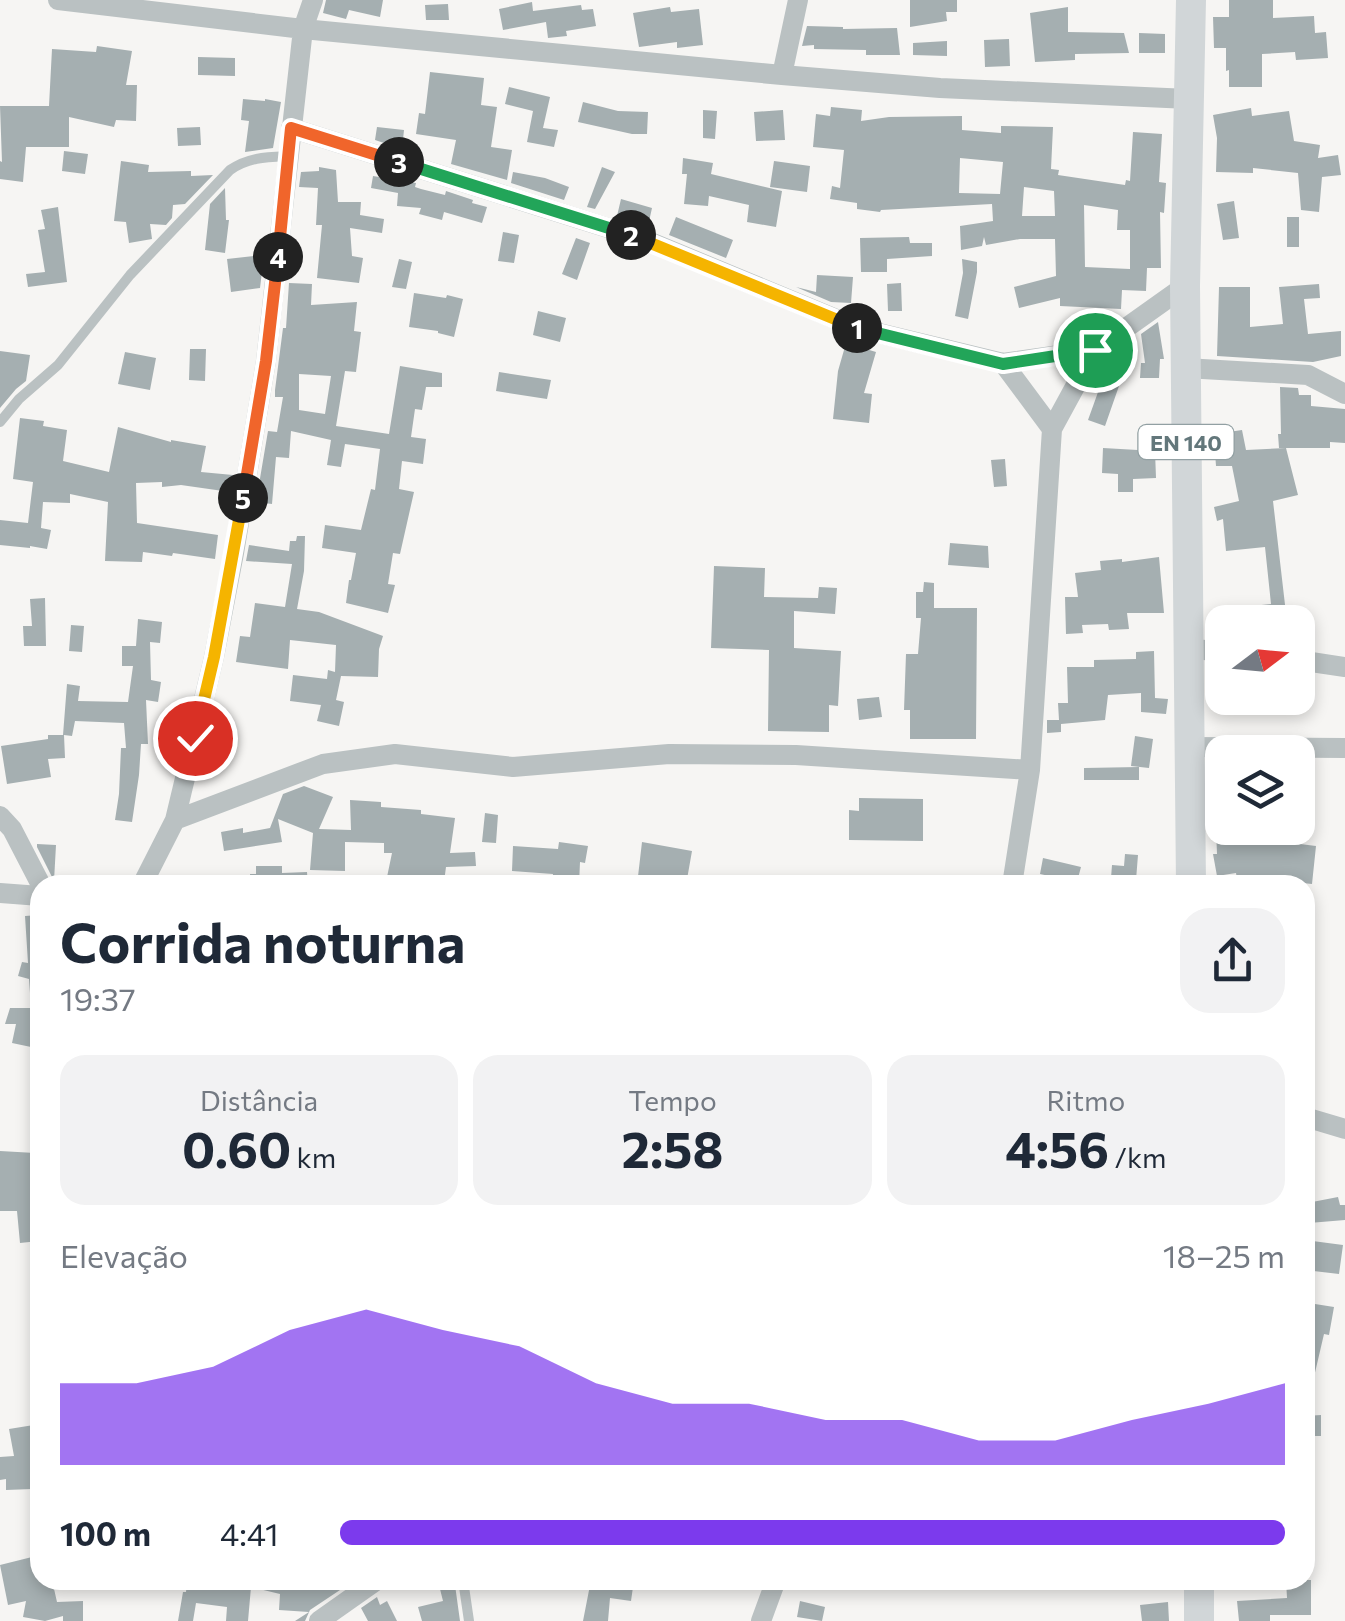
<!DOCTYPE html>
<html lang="pt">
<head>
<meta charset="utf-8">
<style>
	:root { --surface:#fff; --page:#f2f2f3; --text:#1f2937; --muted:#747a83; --accent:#7c3aed }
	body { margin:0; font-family:Commissioner,sans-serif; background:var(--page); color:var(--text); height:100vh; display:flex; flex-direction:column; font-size:38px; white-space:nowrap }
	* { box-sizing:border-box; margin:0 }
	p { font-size:32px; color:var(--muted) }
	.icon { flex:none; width:55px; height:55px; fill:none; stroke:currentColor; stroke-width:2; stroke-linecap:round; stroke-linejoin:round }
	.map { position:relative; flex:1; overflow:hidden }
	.side { position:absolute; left:30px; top:875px; width:1285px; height:715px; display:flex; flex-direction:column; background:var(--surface); border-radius:30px; box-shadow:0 5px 15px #0003 }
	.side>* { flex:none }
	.needle { width:65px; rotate:74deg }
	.buttons { position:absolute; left:1205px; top:605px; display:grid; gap:20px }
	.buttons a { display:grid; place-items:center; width:110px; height:110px; border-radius:20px; background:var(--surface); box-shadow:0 5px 15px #0003; font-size:50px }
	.pin { position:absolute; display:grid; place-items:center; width:85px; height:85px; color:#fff; margin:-42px; border:5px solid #fff; border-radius:50%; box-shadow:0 2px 10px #0007 }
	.km { position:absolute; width:50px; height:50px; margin:-25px; border-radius:50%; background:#222; color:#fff; font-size:28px; line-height:50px; text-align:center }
	.round { display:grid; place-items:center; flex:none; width:105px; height:105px; border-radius:30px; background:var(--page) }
	.headline { display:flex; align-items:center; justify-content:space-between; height:170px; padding:0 30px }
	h1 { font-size:55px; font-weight:700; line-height:75px }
	.stats { display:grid; grid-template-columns:repeat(3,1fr); gap:15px; height:170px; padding:10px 30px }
	.stats div { display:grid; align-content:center; border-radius:25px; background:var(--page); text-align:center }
	.stats b { font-size:50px; font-weight:700 }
	.stats small { font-size:28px; font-weight:400 }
	.stats p { font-size:28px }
	.chart { height:280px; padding:20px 30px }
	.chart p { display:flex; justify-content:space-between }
	.chart svg { width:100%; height:180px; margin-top:10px; fill:var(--accent); opacity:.7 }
	ul { padding:0 30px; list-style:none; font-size:32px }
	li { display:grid; grid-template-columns:160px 120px 1fr; align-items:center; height:75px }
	li i { height:25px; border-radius:12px; background:var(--accent) }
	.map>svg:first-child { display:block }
</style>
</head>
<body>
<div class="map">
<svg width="1345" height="1621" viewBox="0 0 1345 1621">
	<rect width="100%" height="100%" fill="#f6f5f3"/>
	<path fill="#a5afb1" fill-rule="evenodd" d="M 326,0 L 383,0 L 380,17 L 349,10 L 346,19 L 323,13 Z
		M 910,0 L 957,0 L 957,12 L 946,12 L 947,21 L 910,27 Z
		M 1229,0 L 1273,0 L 1273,18 L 1314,16 L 1315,33 L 1326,32 L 1328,58 L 1296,60 L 1295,52 L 1262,54 L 1262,87 L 1229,87 L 1229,70 L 1226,71 L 1226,48 L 1214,48 L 1213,17 L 1229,17 Z
		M 532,2 L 533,11 L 581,5 L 582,10 L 593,9 L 596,26 L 566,31 L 567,36 L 548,38 L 546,22 L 503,30 L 499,9 Z
		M 448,4 L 449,20 L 426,20 L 425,5 Z
		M 670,7 L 671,12 L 699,9 L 703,45 L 677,48 L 677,42 L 639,47 L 633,13 Z
		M 1068,7 L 1068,32 L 1124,33 L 1129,53 L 1075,54 L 1075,60 L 1035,62 L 1030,13 Z
		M 807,26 L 843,27 L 843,29 L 897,28 L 900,55 L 866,55 L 866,50 L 814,49 L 814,45 L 802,46 Z
		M 1139,33 L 1165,34 L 1165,53 L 1139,53 Z
		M 1009,39 L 1010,66 L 985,67 L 984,40 Z
		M 947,41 L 947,56 L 913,55 L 913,43 Z
		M 97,46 L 132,51 L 126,85 L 137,85 L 136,121 L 116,120 L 114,127 L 69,117 L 69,147 L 26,147 L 23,182 L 0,179 L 0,161 L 2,162 L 0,106 L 49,106 L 52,49 L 96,52 Z
		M 198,57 L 235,58 L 235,76 L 198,75 Z
		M 430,72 L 484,78 L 481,105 L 497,107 L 491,147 L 512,150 L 507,180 L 451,164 L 456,140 L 416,134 L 419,113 L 425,114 Z
		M 509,87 L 550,97 L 543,128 L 558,130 L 554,147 L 527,142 L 533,111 L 505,104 Z
		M 243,99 L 265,101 L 265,99 L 281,102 L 273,148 L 245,152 L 249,121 L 241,120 Z
		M 583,102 L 618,111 L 648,112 L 647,134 L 632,134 L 578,122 Z
		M 831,107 L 862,110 L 861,121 L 889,117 L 962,116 L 962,130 L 1001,133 L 1001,126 L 1053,127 L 1051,169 L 1059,170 L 1058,175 L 1125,185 L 1126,180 L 1130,181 L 1133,132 L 1162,134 L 1159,182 L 1166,183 L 1164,213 L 1160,212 L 1161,268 L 1147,268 L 1146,291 L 1122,290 L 1121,309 L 1060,306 L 1060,298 L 1019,308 L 1014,287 L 1056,276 L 1055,239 L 1020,239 L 986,245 L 984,237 L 982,246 L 961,250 L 960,226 L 993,221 L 992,204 L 881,210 L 880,212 L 857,209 L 857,203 L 830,199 L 832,186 L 840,188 L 844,150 L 813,147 L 816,114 L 830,116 ZM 960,158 L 1003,162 L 1000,194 L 959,193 ZM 1024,187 L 1054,191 L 1055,216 L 1022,216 ZM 1084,205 L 1118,210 L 1117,230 L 1130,230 L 1130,269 L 1085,267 Z
		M 1251,108 L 1252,116 L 1289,111 L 1294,141 L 1320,145 L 1318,158 L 1338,155 L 1341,175 L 1322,177 L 1319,212 L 1301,210 L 1298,173 L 1253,168 L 1253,173 L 1216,172 L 1217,138 L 1213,115 Z
		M 703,110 L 717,111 L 715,139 L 703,138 Z
		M 783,110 L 785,140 L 756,141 L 754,112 Z
		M 200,127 L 201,145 L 178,146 L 177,128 Z
		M 377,127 L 404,130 L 402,149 L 375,140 Z
		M 64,151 L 88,154 L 85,174 L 62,171 Z
		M 683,158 L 713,163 L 711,174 L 782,191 L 776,227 L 747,222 L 749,205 L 709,196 L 708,206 L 684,204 L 687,174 L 682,174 Z
		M 121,161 L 149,165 L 148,172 L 191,171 L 191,176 L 213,175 L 185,204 L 173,205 L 172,218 L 166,225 L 150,224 L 152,239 L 129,243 L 126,222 L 114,221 Z
		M 774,161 L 810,166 L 807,192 L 770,187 Z
		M 319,167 L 336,170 L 338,202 L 361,202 L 360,215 L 384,219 L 382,233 L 350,228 L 352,256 L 363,258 L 359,283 L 317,278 L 322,225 L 316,225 L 318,188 L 299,187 L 301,172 L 319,171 Z
		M 602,167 L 615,172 L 595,209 L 587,207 Z
		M 513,172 L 545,178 L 569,187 L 564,200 L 511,183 Z
		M 373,176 L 416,183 L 415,187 L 421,189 L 445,195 L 446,191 L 473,200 L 472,203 L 487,207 L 482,223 L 444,212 L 442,220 L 419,214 L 421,208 L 397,206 L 398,193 L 371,188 Z
		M 225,188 L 226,220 L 229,220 L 225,253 L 205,250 L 210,204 Z
		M 621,199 L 652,208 L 648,226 L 617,216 Z
		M 1234,201 L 1239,238 L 1223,240 L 1217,204 Z
		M 58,207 L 67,282 L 28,287 L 26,274 L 45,272 L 38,230 L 45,229 L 41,210 Z
		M 676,217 L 733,240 L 726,258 L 669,235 Z
		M 1287,217 L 1299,217 L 1299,247 L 1287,247 Z
		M 503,232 L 519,235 L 514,263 L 498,261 Z
		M 909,237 L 910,243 L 932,243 L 932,256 L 887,259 L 887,272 L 861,272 L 860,238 Z
		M 576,238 L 590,243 L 577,280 L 562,274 Z
		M 264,255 L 260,288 L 231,292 L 227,259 Z
		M 399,259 L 412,262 L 406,289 L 392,287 Z
		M 962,259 L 977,262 L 977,272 L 968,319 L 955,316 L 963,273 Z
		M 817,275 L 853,277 L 851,303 L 831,302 L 796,287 L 816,292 Z
		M 289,283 L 312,284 L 311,305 L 357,302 L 354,331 L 361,332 L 356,372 L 345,371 L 336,426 L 389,434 L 400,366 L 442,373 L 442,387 L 426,387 L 422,410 L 415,409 L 411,437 L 426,439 L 423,464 L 402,461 L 399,489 L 414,492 L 400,554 L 393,553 L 388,584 L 395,585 L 388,613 L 346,603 L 349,580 L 351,580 L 356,553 L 322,548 L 325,525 L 361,530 L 371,489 L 375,490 L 380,449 L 345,444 L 341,467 L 327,465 L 331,440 L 291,431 L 289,458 L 276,457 L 272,504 L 256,502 L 268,431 L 277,432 L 283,397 L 275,397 L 275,390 L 283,328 L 286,328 ZM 299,374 L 331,376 L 325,414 L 299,410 Z
		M 901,283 L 902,311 L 888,311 L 887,284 Z
		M 1319,284 L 1320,298 L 1304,299 L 1308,334 L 1341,331 L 1341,356 L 1313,362 L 1217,356 L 1219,287 L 1250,287 L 1250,327 L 1283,324 L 1279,287 Z
		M 414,293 L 446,298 L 447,295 L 463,299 L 454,337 L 438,333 L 438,331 L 409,327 Z
		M 538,311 L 566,318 L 560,342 L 533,335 Z
		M 1158,322 L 1164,359 L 1160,359 L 1159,378 L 1140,378 L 1141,363 L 1145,363 L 1141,334 Z
		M 846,343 L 876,352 L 864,393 L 872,394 L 869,423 L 833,419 L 838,371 Z
		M 190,349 L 206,349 L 205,381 L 189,380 Z
		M 0,351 L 30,355 L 26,381 L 16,389 L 0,408 Z
		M 125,352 L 156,358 L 150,390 L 118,384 Z
		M 499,372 L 551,380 L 547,399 L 496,391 Z
		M 1102,381 L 1119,386 L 1105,426 L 1088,420 Z
		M 1280,387 L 1298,388 L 1299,395 L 1311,395 L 1311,406 L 1345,409 L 1345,443 L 1330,442 L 1330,448 L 1279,448 L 1278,434 L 1281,434 Z
		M 20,418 L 44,421 L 43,426 L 67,430 L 63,461 L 109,472 L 118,427 L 171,442 L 171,440 L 206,446 L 201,472 L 233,475 L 230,492 L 181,485 L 162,487 L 162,482 L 136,483 L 137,523 L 218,535 L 215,559 L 173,553 L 172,556 L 143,552 L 142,562 L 105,561 L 108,502 L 70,494 L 70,503 L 43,502 L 41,528 L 51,530 L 47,549 L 30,546 L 30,548 L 0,545 L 0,520 L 28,523 L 33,482 L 13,479 Z
		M 1242,430 L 1246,450 L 1286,448 L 1298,495 L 1273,501 L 1287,622 L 1215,622 L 1214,610 L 1271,604 L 1265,547 L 1226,551 L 1223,519 L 1217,521 L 1214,507 L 1239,501 L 1232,466 L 1216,466 L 1215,452 L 1218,452 L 1215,434 Z
		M 1103,448 L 1155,451 L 1156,478 L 1133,479 L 1133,492 L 1118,492 L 1118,474 L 1102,473 Z
		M 1005,459 L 1007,486 L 994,487 L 991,460 Z
		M 297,536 L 305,536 L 304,571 L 297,609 L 319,612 L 383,636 L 379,649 L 378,677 L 341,676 L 336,700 L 344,702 L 339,726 L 317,721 L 321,705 L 290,701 L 293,675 L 327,679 L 328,670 L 335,672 L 336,645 L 290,640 L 288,669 L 236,662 L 240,636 L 250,637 L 255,603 L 285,607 L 292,564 L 246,561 L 249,545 L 289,551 L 290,541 L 296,541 Z
		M 950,543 L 988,546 L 989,568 L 948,565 Z
		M 1159,557 L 1164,613 L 1127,613 L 1129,629 L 1109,630 L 1108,624 L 1082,625 L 1083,633 L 1066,634 L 1065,597 L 1078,597 L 1075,573 L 1101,570 L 1100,561 L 1122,559 L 1122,562 Z
		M 714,566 L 765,568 L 764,597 L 818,598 L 819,587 L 837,588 L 835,614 L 794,611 L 794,648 L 841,651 L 838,706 L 829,705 L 829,732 L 768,731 L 769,650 L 711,648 Z
		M 924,582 L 934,583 L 934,608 L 977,608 L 976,739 L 910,739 L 910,710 L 904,710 L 906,654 L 918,654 L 921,618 L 916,618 L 916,592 L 923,592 Z
		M 45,598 L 46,646 L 24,646 L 23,626 L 32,626 L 30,599 Z
		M 138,619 L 162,622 L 160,643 L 150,642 L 151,680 L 161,682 L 158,702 L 146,700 L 148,744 L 141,744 L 139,775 L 132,822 L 115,820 L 119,794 L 121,748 L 126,748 L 124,723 L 75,721 L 72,736 L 64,735 L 65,758 L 48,759 L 51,777 L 7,784 L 1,746 L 48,739 L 48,735 L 63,735 L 67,684 L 80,686 L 78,701 L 128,702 L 133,666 L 122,666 L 122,646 L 136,646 Z
		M 71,625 L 84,626 L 82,652 L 69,651 Z
		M 1154,651 L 1155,698 L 1168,699 L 1166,714 L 1141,712 L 1141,693 L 1108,695 L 1105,720 L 1061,724 L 1061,732 L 1047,733 L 1047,720 L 1059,720 L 1058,703 L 1068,703 L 1067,667 L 1094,667 L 1094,660 L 1136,659 L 1136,652 Z
		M 879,697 L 882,717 L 859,720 L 857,699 Z
		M 1135,736 L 1153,739 L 1149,768 L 1131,766 Z
		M 1139,767 L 1139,780 L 1084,780 L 1084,768 Z
		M 304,786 L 333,797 L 319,829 L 351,830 L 350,800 L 381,802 L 381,807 L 421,810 L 421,814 L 455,818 L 450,853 L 475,852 L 476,866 L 446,867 L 444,882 L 405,876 L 404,881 L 387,877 L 392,853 L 384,853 L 384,843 L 345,842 L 345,871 L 310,870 L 313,833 L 278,819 L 282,842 L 224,851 L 221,832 L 243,828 L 243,833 L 270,828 L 283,794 Z
		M 859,798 L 923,799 L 923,841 L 849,840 L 849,810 L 859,811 Z
		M 485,813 L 498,815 L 496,843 L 482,842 Z
		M 1216,828 L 1301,828 L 1300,844 L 1316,846 L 1312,884 L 1283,881 L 1282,885 L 1238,885 L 1236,873 L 1217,876 L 1213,854 L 1217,854 Z
		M 559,842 L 588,846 L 585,863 L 580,862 L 579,885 L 552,885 L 553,874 L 512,871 L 513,846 L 558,849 Z
		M 642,842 L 692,851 L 686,885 L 637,885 Z
		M 37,844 L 56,845 L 54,881 L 37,847 Z
		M 1125,854 L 1138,855 L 1136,880 L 1111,878 L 1112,865 L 1124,866 Z
		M 1043,858 L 1081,867 L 1077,882 L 1040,874 Z
		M 256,866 L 282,866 L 282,873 L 307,872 L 308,885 L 251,885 L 250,874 L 256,874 Z
		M 39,915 L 40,993 L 30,993 L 29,979 L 18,976 L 22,962 L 28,963 L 25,916 Z
		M 10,1008 L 30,1008 L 30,1020 L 36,1021 L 31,1047 L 12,1043 L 16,1024 L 5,1024 Z
		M 0,1151 L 35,1153 L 33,1175 L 39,1175 L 39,1241 L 20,1243 L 17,1211 L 0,1211 Z
		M 1338,1197 L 1340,1205 L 1345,1205 L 1345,1220 L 1309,1223 L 1307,1203 Z
		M 1305,1240 L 1343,1245 L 1339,1274 L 1305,1270 Z
		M 1315,1304 L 1334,1307 L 1329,1335 L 1324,1334 L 1310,1394 L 1305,1394 L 1305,1347 L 1307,1347 Z
		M 1321,1415 L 1321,1436 L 1305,1436 L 1305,1416 Z
		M 40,1424 L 40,1474 L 31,1474 L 32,1489 L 6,1490 L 6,1479 L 0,1480 L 0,1457 L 14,1456 L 9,1429 Z
		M 40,1555 L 40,1580 L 52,1580 L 57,1602 L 83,1601 L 83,1621 L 63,1621 L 63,1616 L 45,1621 L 23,1617 L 26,1601 L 8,1605 L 0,1565 Z
		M 222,1580 L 339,1580 L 340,1590 L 310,1610 L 305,1621 L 295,1621 L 309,1612 L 279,1610 L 280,1594 L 251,1587 L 248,1621 L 226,1621 L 227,1607 L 196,1603 L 193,1621 L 178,1621 L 183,1592 L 186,1592 L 187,1581 L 222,1585 Z
		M 591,1580 L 634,1580 L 631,1601 L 610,1598 L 608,1621 L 583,1621 Z
		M 1286,1580 L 1311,1580 L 1311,1615 L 1270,1615 L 1270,1621 L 1239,1621 L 1237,1601 L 1287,1598 Z
		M 455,1585 L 460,1621 L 422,1621 L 418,1607 L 443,1601 L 440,1589 Z
		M 377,1597 L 380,1605 L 387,1601 L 397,1621 L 368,1621 L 361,1608 Z
		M 800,1601 L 825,1607 L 822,1621 L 797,1617 Z
		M 1168,1602 L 1169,1621 L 1142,1621 L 1140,1605 Z"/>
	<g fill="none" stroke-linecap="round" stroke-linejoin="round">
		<path stroke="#bac1c2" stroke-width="10" d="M 0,422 L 19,399 L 58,365 L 130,275 L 230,170 C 249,157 267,157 289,156
			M 463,1580 L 469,1621"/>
		<path stroke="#bac1c2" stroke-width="20" d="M 58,0 L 303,29 L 782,75 L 940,88 L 1189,99
			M 782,75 L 798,0
			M 291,128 L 643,239 L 858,328 L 1003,363 L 1095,350
			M 1003,363 L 1052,429
			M 1185,368 L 1308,375 L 1345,394
			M 1187,648 L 1222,652
			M 1298,660 L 1345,667
			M 1190,747 L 1345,748
			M 0,816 L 12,829 L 41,885
			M 175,820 L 323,764 L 395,754 L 513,767 L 669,754 L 796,755 L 1030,770
			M 142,885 L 175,820 L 214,657 L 234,553 L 266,361 L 303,29 L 313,0
			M 1012,885 L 1030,770 L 1052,429 L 1095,350 L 1185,286
			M 0,893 L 40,896
			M 1305,1117 L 1345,1129
			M 319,1621 L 377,1580
			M 761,1621 L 776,1580"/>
		<path stroke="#d1d6d8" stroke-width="30" d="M 1191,885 L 1185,286 L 1191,0
			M 1199,1580 L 1199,1621"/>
	</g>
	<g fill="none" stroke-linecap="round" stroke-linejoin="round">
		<defs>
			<path id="split-1" d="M 857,328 L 1003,364 L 1095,350"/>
			<path id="split-2" d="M 631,235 L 857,328"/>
			<path id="split-3" d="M 399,162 L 631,235"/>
			<path id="split-4" d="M 278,257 L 291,128 L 399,162"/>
			<path id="split-5" d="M 243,498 L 266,361 L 278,257"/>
			<path id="split-6" d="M 195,738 L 214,657 L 243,498"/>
		</defs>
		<use href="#split-1" stroke="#fff" stroke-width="20"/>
		<use href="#split-2" stroke="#fff" stroke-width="20"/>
		<use href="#split-3" stroke="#fff" stroke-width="20"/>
		<use href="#split-4" stroke="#fff" stroke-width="20"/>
		<use href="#split-5" stroke="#fff" stroke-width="20"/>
		<use href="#split-6" stroke="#fff" stroke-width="20"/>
		<use href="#split-1" stroke="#22a559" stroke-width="12"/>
		<use href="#split-2" stroke="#f5b400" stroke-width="12"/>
		<use href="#split-3" stroke="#22a559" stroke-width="12"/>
		<use href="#split-4" stroke="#f0652b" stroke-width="12"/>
		<use href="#split-5" stroke="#f0652b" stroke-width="12"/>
		<use href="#split-6" stroke="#f5b400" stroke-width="12"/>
	</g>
	<g text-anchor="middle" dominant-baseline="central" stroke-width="10" stroke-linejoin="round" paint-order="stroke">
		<rect fill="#fff" stroke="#92a0a3" stroke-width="2.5" x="1138.5" y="425" width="95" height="34" rx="8"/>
		<g font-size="22" font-weight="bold" fill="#63777b">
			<text x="1186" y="442">EN 140</text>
		</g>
	</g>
</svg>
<div class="buttons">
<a><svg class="needle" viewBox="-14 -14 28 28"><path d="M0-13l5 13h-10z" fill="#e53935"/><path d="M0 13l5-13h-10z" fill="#747a83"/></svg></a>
<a><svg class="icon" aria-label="layers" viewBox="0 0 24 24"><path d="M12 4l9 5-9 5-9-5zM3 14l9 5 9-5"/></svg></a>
</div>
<div class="pin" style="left:1095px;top:350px;background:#1e9e55"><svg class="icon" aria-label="arrive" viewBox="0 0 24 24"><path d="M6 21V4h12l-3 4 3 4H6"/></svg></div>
<div class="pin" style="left:195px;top:738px;background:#d93025"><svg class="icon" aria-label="check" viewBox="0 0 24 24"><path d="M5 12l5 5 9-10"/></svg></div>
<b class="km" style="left:857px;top:328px">1</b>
<b class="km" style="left:631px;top:235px">2</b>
<b class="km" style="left:399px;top:162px">3</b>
<b class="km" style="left:278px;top:257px">4</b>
<b class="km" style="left:243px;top:498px">5</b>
<section class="side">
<div class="headline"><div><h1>Corrida noturna</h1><p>19:37</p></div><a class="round"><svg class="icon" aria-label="share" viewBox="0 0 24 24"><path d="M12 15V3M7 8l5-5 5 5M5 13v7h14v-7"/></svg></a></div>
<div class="stats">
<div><p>Distância</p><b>0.60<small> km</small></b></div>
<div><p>Tempo</p><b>2:58</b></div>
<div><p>Ritmo</p><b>4:56<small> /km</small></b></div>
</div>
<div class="chart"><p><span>Elevação</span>18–25 m</p>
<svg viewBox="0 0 160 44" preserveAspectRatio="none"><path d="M0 44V24L10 24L20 20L30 11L40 6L50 11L60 15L70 24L80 29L90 29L100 33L110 33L120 38L130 38L140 33L150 29L160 24V44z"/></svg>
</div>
<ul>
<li><b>100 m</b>4:41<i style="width:100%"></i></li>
</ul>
</section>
</div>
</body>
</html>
